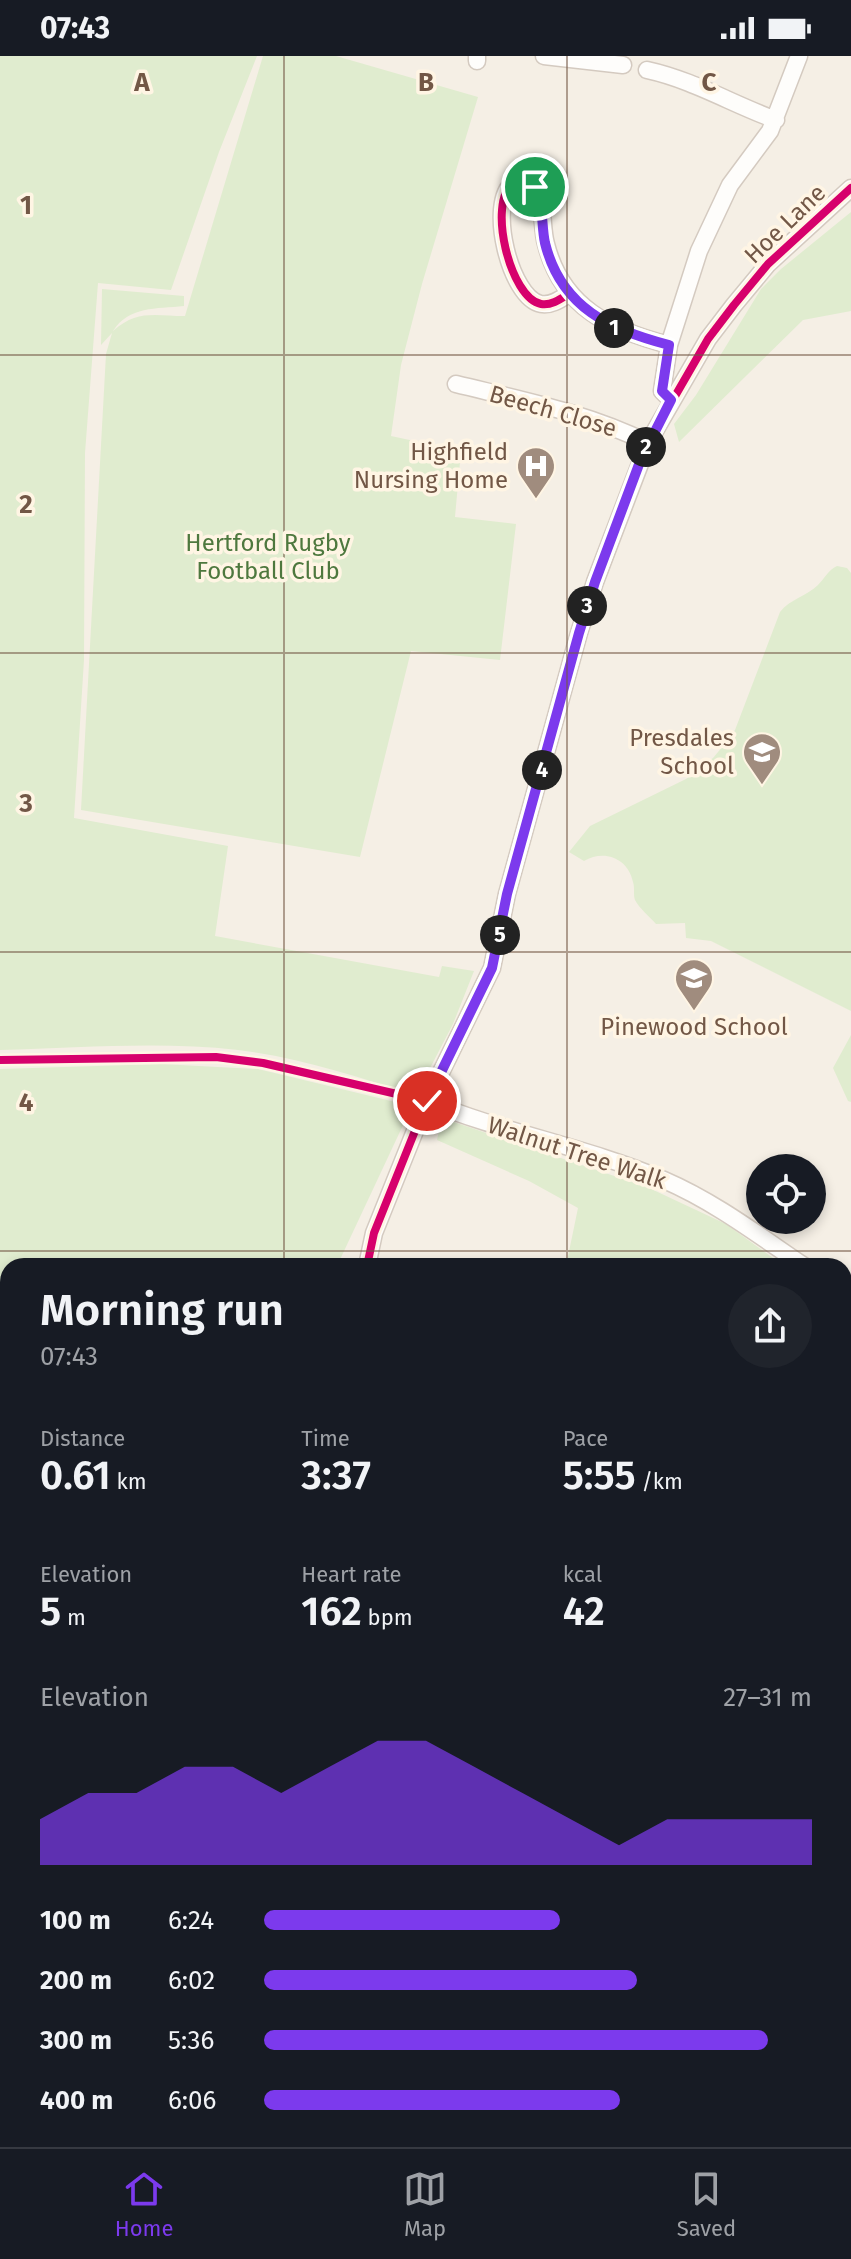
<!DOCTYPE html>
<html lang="en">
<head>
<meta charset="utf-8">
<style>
	:root { --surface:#171b24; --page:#20242c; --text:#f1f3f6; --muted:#9ea1a6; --line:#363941; --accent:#7c3aed }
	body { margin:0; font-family:"Fira Sans",sans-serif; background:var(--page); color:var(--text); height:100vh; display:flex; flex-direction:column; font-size:30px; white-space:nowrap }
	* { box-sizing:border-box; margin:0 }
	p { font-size:26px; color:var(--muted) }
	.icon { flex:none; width:44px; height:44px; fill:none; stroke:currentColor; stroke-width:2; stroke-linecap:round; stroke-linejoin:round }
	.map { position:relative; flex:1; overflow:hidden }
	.panel { position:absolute; left:0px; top:1202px; width:852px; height:890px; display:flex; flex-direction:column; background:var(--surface); border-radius:24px 24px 0 0; box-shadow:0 4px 12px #0003 }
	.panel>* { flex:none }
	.controls { position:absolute; left:746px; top:1098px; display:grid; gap:16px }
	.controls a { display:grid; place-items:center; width:80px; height:80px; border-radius:50%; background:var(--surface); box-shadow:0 4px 12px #0003; font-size:40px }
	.pin { position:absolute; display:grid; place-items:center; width:68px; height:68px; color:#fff; margin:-34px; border:4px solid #fff; border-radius:50%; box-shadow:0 2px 8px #0007 }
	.km { position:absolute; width:40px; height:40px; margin:-20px; border-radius:50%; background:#222; color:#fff; font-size:22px; line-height:40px; text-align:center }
	.round { display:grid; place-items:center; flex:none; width:84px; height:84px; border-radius:42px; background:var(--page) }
	.head { display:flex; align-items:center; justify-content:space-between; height:136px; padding:0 40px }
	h1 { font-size:44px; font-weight:600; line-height:60px }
	.metrics { display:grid; grid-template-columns:repeat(3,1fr); gap:12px; height:136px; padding:8px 40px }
	.metrics div { display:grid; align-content:center }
	.metrics b { font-size:40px; font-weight:600 }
	.metrics small { font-size:22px; font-weight:400 }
	.metrics p { font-size:22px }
	.chart { height:224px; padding:16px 40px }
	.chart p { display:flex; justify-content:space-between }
	.chart svg { width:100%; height:144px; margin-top:8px; fill:var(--accent); opacity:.7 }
	ul { padding:0 40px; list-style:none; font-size:26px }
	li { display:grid; grid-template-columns:128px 96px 1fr; align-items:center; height:60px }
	li i { height:20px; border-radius:10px; background:var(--accent) }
	.status { display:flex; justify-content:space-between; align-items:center; height:56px; padding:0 40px; background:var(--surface); direction:ltr }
	.status svg { height:22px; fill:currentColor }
	.dock { display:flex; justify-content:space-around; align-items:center; height:112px; border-top:2px solid var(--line); background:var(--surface); font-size:22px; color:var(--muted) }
	.dock a { display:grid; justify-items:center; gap:4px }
	.dock .active { color:var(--accent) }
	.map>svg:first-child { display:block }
</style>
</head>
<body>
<div class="status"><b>07:43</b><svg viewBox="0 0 49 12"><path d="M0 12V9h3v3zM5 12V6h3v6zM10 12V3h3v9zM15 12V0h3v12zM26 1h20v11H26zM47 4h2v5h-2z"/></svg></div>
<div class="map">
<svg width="851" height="2091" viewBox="0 0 851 2091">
	<rect width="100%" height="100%" fill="#f5efe5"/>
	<path fill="#e0eccf" d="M 0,0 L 257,0 L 219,96 L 171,234 L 98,227 L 85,397 L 84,604 L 74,762 L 228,790 L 215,880 L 439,921 L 442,910 L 474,915 L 453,968 L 416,1039 C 358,1021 299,1001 238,994 C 159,985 79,992 0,994 Z
		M 263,0 L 336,0 L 478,41 L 422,228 L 401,309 L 391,380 L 461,395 L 455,461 L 516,468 L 500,604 L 411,595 L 360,801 L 81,754 L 106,298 L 112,277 L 101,289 L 102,233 L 184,240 L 184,250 C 156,253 129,250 113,275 C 137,253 156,260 185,260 Z
		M 851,156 L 851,255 L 803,264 L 679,386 L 674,368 L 696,339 L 761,233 L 781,213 Z
		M 837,510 L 847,512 L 851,517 L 851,955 L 711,885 L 686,882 L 685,867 L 656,868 C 650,861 639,852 635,844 C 633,839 635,832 633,826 C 628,802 604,793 584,805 L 569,796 L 590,770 L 686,723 L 713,702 L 728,684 L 735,674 L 780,556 C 790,543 807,540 818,529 C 825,522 828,514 837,510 Z
		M 851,979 L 851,1046 L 848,1045 L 833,1012 Z
		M 161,1008 L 258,1013 L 412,1050 L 337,1210 L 8,1210 L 8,1312 L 0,1305 L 0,1013 Z
		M 442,1062 L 647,1131 L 726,1168 L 784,1210 L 566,1210 L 578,1152 L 529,1125 L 437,1084 Z
		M 844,1252 L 851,1257 L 851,1873 L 844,1868 Z
		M 0,1439 L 8,1445 L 8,1537 L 0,1533 Z
		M 667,2084 L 835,2084 L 840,2091 L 664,2091 Z"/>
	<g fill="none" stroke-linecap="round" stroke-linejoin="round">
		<defs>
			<path id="minor" d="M 544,0 L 623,9
				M 477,5 L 477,0
				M 647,14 C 693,24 732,48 776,64
				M 570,237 C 562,242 552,250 541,248 C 510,242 487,147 513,127 L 526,125 C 547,136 540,168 546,188 C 562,252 611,274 669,289
				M 456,328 C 521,344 588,357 648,387
				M 671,344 L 662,335 L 669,289 L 699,195 L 730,129 L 770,75 L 799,0
				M 427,1045 C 504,1077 587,1091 664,1124 C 715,1146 758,1179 804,1210
				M 367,1210 L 374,1177 L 427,1045 L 492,912 L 507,838 L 579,577 L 595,526 L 648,387 L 708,283 L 734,249 L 768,208 L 851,132
				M 844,1235 L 851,1239
				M 0,1606 L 8,1606"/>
			<path id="major" d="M 0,1548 L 8,1552
				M 844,2050 L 851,2058"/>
			<path id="highway" d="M 0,1321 L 8,1328
				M 0,1350 L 8,1356
				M 0,1378 L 8,1385
				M 844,1907 L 851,1913
				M 844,1952 L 851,1958"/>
		</defs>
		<use href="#minor" stroke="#d4cac0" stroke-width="19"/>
		<use href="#major" stroke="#d4cbc3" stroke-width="23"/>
		<use href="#highway" stroke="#d4cbc3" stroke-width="27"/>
		<use href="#minor" stroke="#fefdfb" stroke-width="16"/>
		<use href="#major" stroke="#f1ece2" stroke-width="20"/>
		<use href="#highway" stroke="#f0e6e2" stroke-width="24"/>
		<defs>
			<path id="cycleway" d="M 570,237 C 562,242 552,250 541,248 C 510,242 487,147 513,127 L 526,125 C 547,136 540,168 546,188 C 562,252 611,274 669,289
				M 0,1004 L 216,1001 L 263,1007 L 427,1045
				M 367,1210 L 374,1177 L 427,1045 L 492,912 L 507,838 L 579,577 L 595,526 L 648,387 L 708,283 L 734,249 L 768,208 L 851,132"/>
		</defs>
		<use href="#cycleway" stroke="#fff5e4" stroke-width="13"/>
		<use href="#cycleway" stroke="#d6006c" stroke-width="8"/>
	</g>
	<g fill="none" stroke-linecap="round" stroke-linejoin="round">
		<defs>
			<path id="route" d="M 427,1045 L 492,912 L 507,838 L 579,577 L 595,526 L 641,403 L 671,344 L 662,335 L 669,289 C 611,274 561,252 545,187 C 541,169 544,148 535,131"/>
		</defs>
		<use href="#route" stroke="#fff" stroke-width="16"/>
		<use href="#route" stroke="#7c3aed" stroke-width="10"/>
	</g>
	<path fill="none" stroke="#725746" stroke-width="2" stroke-opacity="0.55" d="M 284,0 L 284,1210M 567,0 L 567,1210M 0,299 L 851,299M 0,597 L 851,597M 0,896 L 851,896M 0,1195 L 851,1195M 0,1494 L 8,1494M 844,1494 L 851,1494M 0,1792 L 8,1792M 844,1792 L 851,1792M 284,2084 L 284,2091M 567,2084 L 567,2091"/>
	<defs>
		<symbol id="hospital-pin" viewBox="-11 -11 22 30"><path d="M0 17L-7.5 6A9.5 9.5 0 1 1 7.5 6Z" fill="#a08c7e" stroke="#fff5e4"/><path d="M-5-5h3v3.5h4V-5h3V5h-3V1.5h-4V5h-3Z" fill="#fff"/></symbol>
		<symbol id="school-pin" viewBox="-11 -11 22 30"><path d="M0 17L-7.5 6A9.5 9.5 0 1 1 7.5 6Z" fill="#a08c7e" stroke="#fff5e4"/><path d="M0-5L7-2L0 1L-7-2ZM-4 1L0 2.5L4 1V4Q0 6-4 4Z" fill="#fff"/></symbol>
	</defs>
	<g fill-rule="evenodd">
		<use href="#hospital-pin" x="514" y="388" width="44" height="60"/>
		<use href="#school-pin" x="740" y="674" width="44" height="60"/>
		<use href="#school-pin" x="672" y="900" width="44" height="60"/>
	</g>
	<g text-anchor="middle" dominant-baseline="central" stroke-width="7" stroke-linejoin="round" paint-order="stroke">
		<g font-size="24" fill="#725746" stroke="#fff5e4">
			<text transform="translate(785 168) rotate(-44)">Hoe Lane</text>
			<text transform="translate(553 355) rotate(16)">Beech Close</text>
			<text transform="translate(577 1097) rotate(18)">Walnut Tree Walk</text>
		</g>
		<g font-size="24" fill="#725746" stroke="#fff5e4" text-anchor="end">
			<text x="508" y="396">Highfield<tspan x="508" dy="28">Nursing Home</tspan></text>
			<text x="734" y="682">Presdales<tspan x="734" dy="28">School</tspan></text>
			<text x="694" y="971" text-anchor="middle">Pinewood School</text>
		</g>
		<g font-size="24" fill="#4e783e" stroke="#fff5e4">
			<text x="268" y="487">Hertford Rugby<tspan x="268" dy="28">Football Club</tspan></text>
		</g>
	</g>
	<g font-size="26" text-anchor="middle" font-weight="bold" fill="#725746" stroke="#fff5e4" stroke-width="7" stroke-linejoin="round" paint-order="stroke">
		<text x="142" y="35">A</text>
		<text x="426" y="35">B</text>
		<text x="709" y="35">C</text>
		<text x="26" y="158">1</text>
		<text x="26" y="457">2</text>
		<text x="26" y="756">3</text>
		<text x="26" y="1055">4</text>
	</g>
</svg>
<div class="controls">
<a><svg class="icon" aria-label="locate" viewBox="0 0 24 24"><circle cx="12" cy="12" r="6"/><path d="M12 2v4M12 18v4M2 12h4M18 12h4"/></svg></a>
</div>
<div class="pin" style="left:535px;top:131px;background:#1e9e55"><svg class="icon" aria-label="arrive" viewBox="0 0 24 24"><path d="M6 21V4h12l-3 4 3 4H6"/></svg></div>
<div class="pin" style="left:427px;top:1045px;background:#d93025"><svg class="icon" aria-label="check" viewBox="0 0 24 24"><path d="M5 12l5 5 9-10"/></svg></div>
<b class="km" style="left:614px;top:272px">1</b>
<b class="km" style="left:646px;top:391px">2</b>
<b class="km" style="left:587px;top:550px">3</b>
<b class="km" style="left:542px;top:714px">4</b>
<b class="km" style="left:500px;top:879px">5</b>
<section class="panel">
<div class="head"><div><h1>Morning run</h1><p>07:43</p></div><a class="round"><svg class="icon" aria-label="share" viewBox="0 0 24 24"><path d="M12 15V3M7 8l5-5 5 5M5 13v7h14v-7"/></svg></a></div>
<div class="metrics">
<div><p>Distance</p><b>0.61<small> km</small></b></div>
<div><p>Time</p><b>3:37</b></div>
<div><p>Pace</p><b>5:55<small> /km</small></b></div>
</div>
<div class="metrics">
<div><p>Elevation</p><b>5<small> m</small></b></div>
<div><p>Heart rate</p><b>162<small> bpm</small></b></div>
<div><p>kcal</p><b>42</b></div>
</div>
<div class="chart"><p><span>Elevation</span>27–31 m</p>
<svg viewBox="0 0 160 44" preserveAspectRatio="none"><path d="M0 44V30L10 22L20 22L30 14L40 14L50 22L60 14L70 6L80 6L90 14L100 22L110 30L120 38L130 30L140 30L150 30L160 30V44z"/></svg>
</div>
<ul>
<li><b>100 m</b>6:24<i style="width:54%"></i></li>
<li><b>200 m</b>6:02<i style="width:68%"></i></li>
<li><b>300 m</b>5:36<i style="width:92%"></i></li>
<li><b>400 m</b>6:06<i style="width:65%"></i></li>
</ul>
</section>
</div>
<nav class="dock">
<a class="active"><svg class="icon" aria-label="home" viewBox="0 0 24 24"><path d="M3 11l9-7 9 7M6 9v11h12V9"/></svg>Home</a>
<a><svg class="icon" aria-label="map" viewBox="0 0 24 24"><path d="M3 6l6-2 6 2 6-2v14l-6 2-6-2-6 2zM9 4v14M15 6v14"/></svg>Map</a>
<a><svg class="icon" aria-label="saved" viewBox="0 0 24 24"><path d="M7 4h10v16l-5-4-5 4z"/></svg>Saved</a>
</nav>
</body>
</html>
